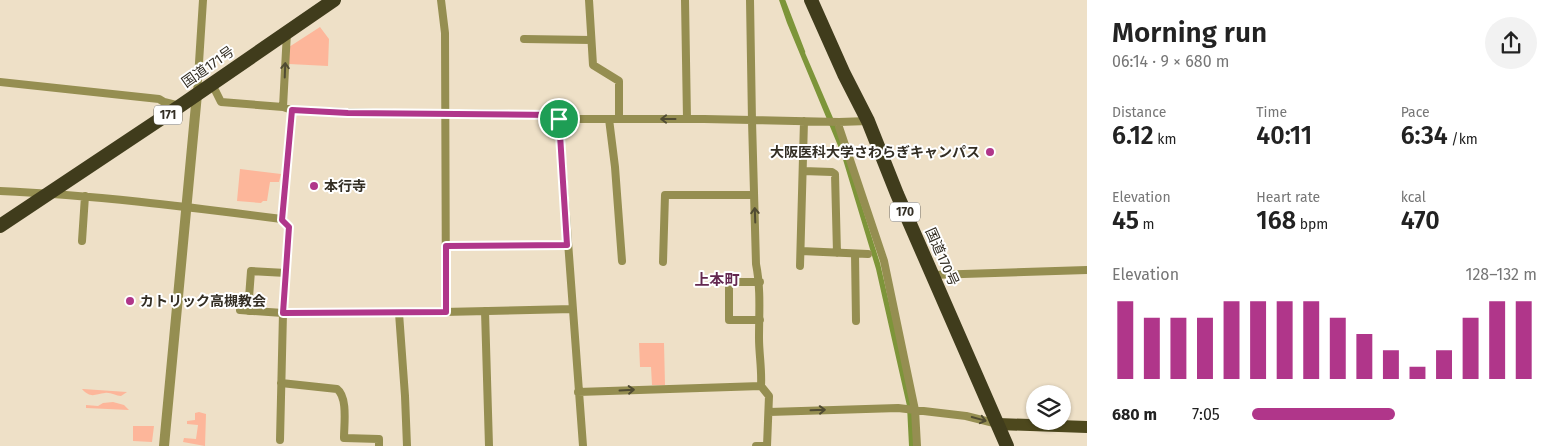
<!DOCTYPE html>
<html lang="en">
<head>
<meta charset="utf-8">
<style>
	:root { --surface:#fff; --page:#f2f2f2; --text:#222; --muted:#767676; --accent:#b0368a }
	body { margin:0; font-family:"Fira Sans","Noto Sans JP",sans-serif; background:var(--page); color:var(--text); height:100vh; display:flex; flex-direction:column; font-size:19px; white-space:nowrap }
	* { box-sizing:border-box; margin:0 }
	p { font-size:16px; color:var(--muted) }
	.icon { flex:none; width:28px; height:28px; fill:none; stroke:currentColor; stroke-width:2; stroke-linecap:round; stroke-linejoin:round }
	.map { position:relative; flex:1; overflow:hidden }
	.side { display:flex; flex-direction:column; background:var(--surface); width:475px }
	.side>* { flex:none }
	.tools { position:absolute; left:1026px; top:385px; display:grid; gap:10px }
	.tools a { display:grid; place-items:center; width:45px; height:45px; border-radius:50%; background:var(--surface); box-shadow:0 1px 4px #0004; font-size:25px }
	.pin { position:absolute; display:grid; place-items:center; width:42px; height:42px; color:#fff; margin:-21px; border:2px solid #fff; border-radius:50%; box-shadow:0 1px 5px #0007 }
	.round { display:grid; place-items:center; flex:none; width:52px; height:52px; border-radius:26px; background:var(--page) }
	.summary { display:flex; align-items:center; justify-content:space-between; height:85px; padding:0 25px }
	h1 { font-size:28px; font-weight:600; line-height:38px }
	.figures { display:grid; grid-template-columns:repeat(3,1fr); gap:8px; height:85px; padding:5px 25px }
	.figures div { display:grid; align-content:center }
	.figures b { font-size:25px; font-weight:600 }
	.figures small { font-size:14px; font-weight:400 }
	.figures p { font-size:14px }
	.chart { height:140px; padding:10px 25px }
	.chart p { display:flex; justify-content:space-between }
	.chart svg { width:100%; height:90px; margin-top:5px; stroke:var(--accent); stroke-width:6 }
	ul { padding:0 25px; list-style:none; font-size:16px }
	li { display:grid; grid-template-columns:80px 60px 1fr; align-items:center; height:38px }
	li i { height:12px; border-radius:6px; background:var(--accent) }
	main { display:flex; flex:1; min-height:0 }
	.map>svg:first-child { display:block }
</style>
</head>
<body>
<main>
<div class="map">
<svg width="1087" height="446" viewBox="0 0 1087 446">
	<rect width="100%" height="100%" fill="#eee0c7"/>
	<path fill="#fdb69a" d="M 320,27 L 329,39 L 328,66 L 289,64 L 289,47 Z
		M 240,169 L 281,174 L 279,182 L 270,182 L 267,201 L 263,201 L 261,203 L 237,201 Z
		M 639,343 L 664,343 L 665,385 L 652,385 L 651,367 L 640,367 Z
		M 82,389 L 83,389 L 127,392 L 121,396 C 116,396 110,392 105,393 C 95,394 91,399 82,389 Z
		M 113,402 L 124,405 L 129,410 L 86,408 L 86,405 L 98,406 L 103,403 Z
		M 199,412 L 206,414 L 205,446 L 183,442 L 184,438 L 196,439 L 198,425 L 187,424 L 187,421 L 195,420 L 195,413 Z
		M 133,426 L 154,426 L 152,442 L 133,441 Z"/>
	<path fill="#7d9539" d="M 779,0 L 784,0 L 791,20 L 836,125 L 880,263 L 912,403 L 914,446 L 909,446 L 907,406 L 876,269 L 841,153 L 787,23 Z"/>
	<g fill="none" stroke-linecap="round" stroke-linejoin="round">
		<path stroke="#7d9539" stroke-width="2.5" d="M 784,0 L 804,52"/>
		<path stroke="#958e51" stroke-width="8" d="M 441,0 L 445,33 L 446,312
			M 589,0 L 593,65 L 619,81 L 619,119
			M 685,0 L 687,119
			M 750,0 L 752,121 L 756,264 C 761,289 759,313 759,338 C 759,354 762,369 761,386 L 769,396 L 767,446 L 756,446
			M 524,39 L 591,40
			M 0,82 L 159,99 L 164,102 L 180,106
			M 212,84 L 221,102 L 283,107 L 292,110 C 379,115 467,112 555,115 L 559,119 L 704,119 L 839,122 L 868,121
			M 197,94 L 203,0
			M 283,107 L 287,32
			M 559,119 L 583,446
			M 609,119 L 615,167 L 622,261
			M 839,122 L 839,127 L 884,261 L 915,410 L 917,446
			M 803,171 L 832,172 L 835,174 L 837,253
			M 0,191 C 95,195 188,207 282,219 L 289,227 L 283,313 L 399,313 L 573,309
			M 282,219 L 292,110
			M 82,241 L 85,196
			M 446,246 L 567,245
			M 801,251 L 868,254
			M 855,254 L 856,321
			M 663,262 L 665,195 L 754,195
			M 800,266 L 804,121
			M 932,275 L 1087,270
			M 760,282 L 729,282 L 729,320 L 760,320
			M 240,310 L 283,313 L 280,440
			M 248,311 L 251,271 L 286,273
			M 485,311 L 489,446
			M 399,313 L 405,396 L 407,446
			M 281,383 L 337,389 C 348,397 344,425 344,438 L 379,439 L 379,446
			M 578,392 L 761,386
			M 769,412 L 898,408 L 966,416 L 998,424"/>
		<path stroke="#958e51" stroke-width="10" d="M 164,446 L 197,94"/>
		<path stroke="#4d481d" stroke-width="12" d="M 998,424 L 1087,427"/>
		<path stroke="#403c1c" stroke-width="14" d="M 811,0 L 844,74 L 868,121 L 897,194 L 1007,446
			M 0,226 L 180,106 L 334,0"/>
	</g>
	<defs><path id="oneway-shaft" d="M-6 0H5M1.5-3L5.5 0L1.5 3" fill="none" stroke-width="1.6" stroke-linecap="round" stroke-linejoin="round" transform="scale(1.25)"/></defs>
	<g stroke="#504b32">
		<use href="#oneway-shaft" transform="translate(285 70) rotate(-88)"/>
		<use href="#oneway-shaft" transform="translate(668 119) rotate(180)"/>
		<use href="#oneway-shaft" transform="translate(755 215) rotate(-92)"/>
		<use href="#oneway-shaft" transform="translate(627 390) rotate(-3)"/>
		<use href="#oneway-shaft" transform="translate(818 410) rotate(-2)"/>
		<use href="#oneway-shaft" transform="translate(979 419) rotate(15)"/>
	</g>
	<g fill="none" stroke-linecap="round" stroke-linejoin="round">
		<defs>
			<path id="route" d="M 292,110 L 348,113 L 555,115 L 559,119 L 567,245 L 446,246 L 446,312 L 283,313 L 289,227 L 282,220 Z"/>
		</defs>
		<use href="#route" stroke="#fff" stroke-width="10"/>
		<use href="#route" stroke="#b0368a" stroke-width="6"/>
	</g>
	<g fill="#b0368a" stroke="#fff" stroke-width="2">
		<circle cx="990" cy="152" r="5"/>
		<circle cx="314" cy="186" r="5"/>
		<circle cx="130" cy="301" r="5"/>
	</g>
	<g text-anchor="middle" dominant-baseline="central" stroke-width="4" stroke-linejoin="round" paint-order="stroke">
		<g fill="#fff" stroke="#706d66" stroke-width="1">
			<rect x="154" y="105.5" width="28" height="19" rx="4"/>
			<rect x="890" y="202.5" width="30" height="19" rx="4"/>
		</g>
		<g font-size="12" font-weight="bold" fill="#332e24">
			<text x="168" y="115">171</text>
			<text x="905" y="212">170</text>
		</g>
		<g font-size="14" fill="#332e24" stroke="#fff">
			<text transform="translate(208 67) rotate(-35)">国道171号</text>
			<text transform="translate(942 257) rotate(66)">国道170号</text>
		</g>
		<g font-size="14" font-weight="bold" fill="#332e24" stroke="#fff" text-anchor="start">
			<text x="980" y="152" text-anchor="end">大阪医科大学さわらぎキャンパス</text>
			<text x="324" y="186">本行寺</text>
			<text x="140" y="301">カトリック高槻教会</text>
		</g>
		<g font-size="15" font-weight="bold" fill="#642850" stroke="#fff">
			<text x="717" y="280">上本町</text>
		</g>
	</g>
</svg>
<div class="tools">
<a><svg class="icon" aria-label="layers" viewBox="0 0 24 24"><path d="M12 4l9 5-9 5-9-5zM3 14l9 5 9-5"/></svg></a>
</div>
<div class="pin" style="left:559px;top:119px;background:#1e9e55"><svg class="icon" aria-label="arrive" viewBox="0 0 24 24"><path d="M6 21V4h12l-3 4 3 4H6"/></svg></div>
</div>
<section class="side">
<div class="summary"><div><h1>Morning run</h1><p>06:14 · 9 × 680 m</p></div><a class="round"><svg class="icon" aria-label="share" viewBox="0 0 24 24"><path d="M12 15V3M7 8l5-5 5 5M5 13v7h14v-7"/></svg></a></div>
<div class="figures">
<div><p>Distance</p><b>6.12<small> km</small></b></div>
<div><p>Time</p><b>40:11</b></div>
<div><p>Pace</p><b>6:34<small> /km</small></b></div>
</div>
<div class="figures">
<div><p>Elevation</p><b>45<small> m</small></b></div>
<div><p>Heart rate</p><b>168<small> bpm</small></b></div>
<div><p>kcal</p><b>470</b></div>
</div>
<div class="chart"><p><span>Elevation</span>128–132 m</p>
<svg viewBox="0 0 160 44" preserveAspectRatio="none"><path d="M5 44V6M15 44V14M25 44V14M35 44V14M45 44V6M55 44V6M65 44V6M75 44V6M85 44V14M95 44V22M105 44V30M115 44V38M125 44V30M135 44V14M145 44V6M155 44V6"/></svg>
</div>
<ul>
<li><b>680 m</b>7:05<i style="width:50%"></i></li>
</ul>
</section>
</main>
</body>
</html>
